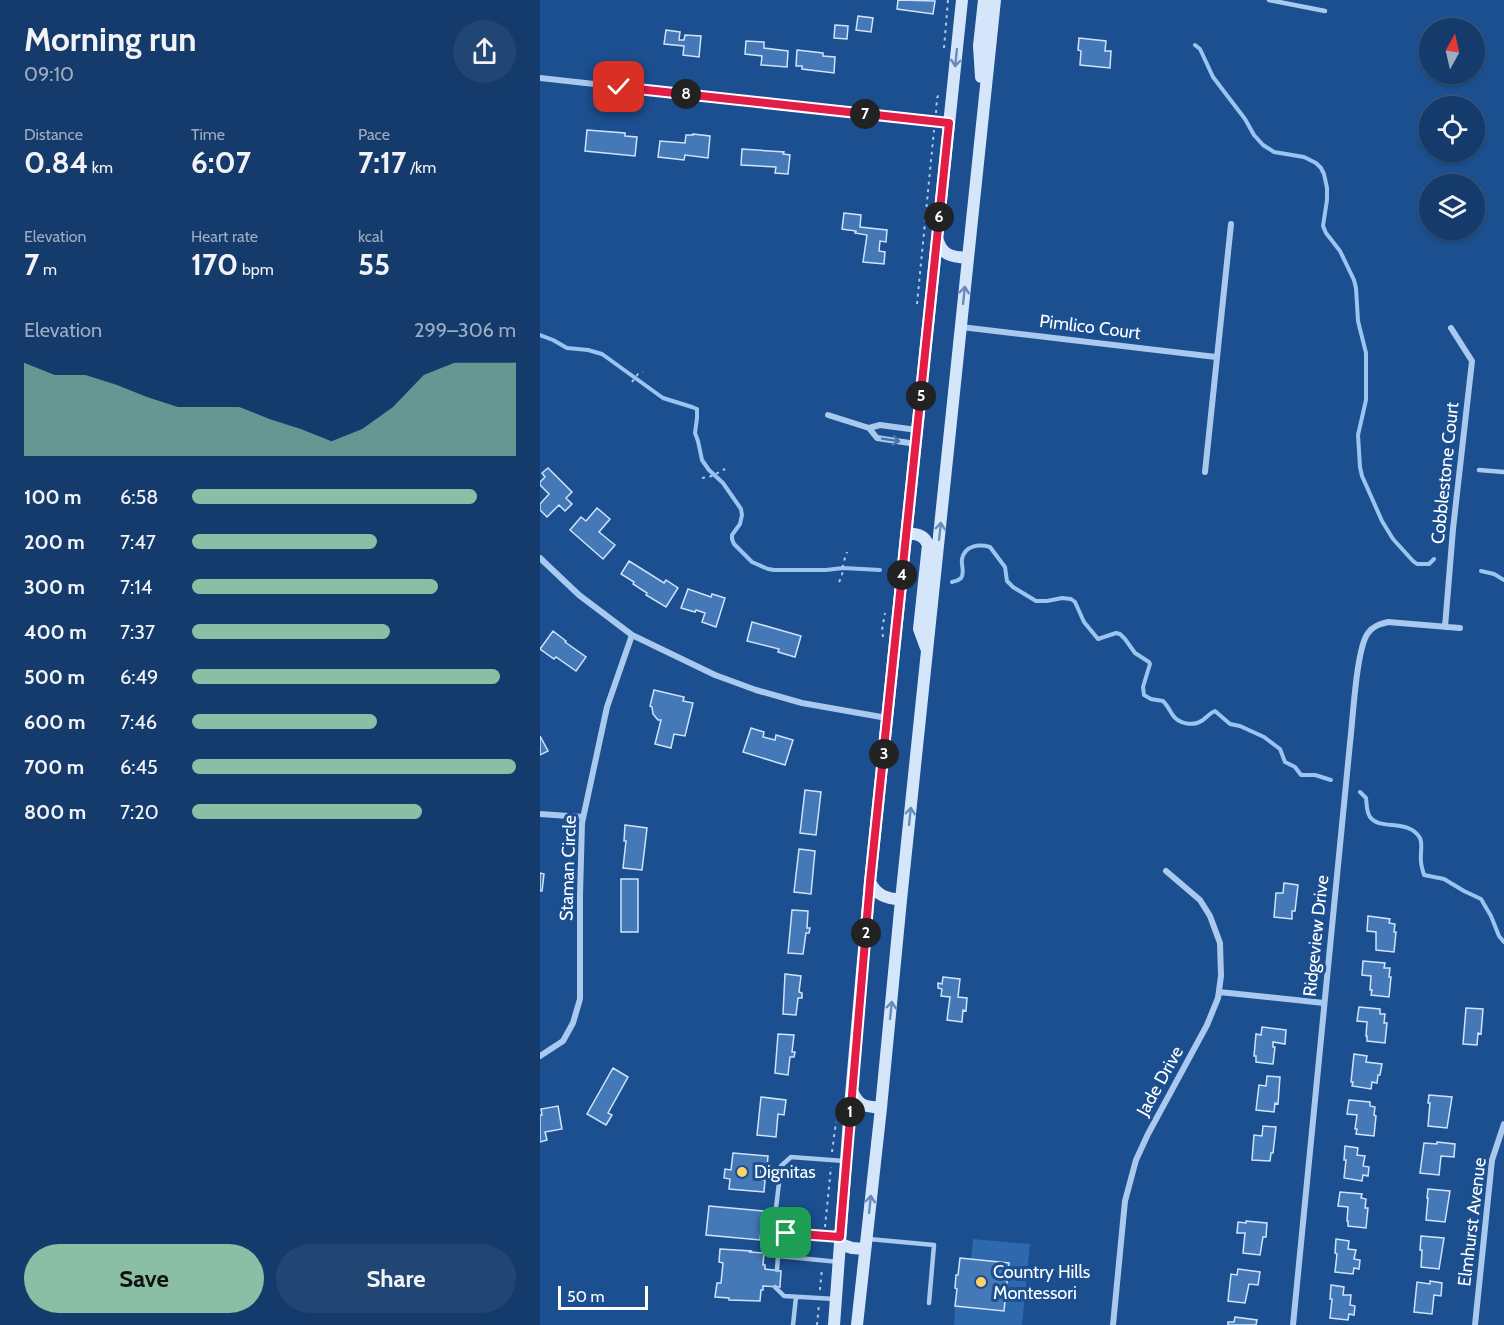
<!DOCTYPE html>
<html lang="en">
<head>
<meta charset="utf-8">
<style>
	:root { --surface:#143b6b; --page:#214673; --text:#f1f3f6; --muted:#9dadc1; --line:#33557e; --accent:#8abfa5 }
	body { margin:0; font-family:Cabin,sans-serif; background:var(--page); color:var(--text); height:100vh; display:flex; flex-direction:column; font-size:22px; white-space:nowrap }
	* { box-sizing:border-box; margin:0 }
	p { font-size:20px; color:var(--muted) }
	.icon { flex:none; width:33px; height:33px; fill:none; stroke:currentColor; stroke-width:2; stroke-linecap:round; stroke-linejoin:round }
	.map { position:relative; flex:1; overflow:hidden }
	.side { display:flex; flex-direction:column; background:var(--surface); width:540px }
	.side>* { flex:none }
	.needle { width:39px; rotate:8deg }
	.controls { position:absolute; left:879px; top:18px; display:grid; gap:12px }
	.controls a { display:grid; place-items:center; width:66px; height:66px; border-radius:50%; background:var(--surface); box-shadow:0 2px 4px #0004,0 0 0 2px var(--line); font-size:30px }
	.scale { position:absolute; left:18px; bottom:15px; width:90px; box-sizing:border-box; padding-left:6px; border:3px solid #fff; border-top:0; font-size:16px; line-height:21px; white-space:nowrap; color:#fff; -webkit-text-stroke:4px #1b4f8f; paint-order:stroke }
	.pin { position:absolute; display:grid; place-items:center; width:51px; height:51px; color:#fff; margin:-26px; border-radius:12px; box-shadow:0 3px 9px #0006 }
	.km { position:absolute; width:30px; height:30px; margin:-15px; border-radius:50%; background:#222; color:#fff; font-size:16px; line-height:30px; text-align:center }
	.round { display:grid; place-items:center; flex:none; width:63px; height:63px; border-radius:32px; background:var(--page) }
	.head { display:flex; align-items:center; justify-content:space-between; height:102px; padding:0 24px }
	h1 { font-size:33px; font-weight:800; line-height:45px }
	.stats { display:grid; grid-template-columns:repeat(3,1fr); gap:9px; height:102px; padding:6px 24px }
	.stats div { display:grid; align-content:center }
	.stats b { font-size:30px; font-weight:800 }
	.stats small { font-size:16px; font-weight:400 }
	.stats p { font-size:16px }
	.chart { height:168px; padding:12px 24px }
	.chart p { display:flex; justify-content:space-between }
	.chart svg { width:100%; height:108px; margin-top:6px; fill:var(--accent); opacity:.7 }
	.primary-button { display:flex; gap:12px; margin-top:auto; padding:12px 24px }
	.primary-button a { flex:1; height:69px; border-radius:36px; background:var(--accent); color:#111; font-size:24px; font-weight:800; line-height:69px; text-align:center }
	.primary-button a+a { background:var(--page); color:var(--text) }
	ul { padding:0 24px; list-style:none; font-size:20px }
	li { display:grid; grid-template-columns:96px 72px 1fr; align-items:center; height:45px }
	li i { height:15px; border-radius:8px; background:var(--accent) }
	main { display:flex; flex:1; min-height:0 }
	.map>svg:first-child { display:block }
</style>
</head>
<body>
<main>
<section class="side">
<div class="head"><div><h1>Morning run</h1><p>09:10</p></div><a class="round"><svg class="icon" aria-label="share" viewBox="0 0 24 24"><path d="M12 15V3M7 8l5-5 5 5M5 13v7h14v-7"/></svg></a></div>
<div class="stats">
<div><p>Distance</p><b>0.84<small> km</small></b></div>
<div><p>Time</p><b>6:07</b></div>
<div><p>Pace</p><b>7:17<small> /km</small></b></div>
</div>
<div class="stats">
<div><p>Elevation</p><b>7<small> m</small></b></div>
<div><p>Heart rate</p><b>170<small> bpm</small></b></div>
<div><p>kcal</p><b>55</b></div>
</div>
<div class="chart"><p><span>Elevation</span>299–306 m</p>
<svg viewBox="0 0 160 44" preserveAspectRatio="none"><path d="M0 44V6L10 11L20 11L30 15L40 20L50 24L60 24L70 24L80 29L90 33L100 38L110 33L120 24L130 11L140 6L150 6L160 6V44z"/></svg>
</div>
<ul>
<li><b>100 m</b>6:58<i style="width:88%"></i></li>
<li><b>200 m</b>7:47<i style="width:57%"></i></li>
<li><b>300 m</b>7:14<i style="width:76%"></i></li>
<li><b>400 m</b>7:37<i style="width:61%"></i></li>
<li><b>500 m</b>6:49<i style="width:95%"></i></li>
<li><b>600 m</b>7:46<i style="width:57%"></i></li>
<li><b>700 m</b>6:45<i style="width:100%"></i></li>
<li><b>800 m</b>7:20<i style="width:71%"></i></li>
</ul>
<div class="primary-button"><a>Save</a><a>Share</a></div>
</section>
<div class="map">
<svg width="964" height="1325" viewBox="0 0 964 1325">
	<rect width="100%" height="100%" fill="#1b4f8f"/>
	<path fill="#2e69ad" d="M 433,1239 L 490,1244 L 482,1325 L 414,1325 L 415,1306 L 464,1310 L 469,1263 L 431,1260 Z"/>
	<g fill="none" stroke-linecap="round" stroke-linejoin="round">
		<path stroke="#9cc4f0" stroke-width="4" d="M 655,45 L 660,49 L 673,77 L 705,119 L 714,135 L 723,145 L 734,152 L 764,157 L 776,163 L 781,168 L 784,174 L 787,188 L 787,200 L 783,226 L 786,233 L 800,251 L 814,280 L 816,288 L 818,321 L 826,353 L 826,400 L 818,435 L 820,467 L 822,476 L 842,521 L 853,539 L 873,561 L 877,564 L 889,564 L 894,559
			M 0,335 L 13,340 L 27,348 L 48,350 L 62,354 L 123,398 L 152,407 L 157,409 L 157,418 L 155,433 L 158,441 L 162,460 L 169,470 L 183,483 L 201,509 L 202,515 L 200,524 L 192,535 L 192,539 L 194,544 L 212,562 L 228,569 L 234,570 L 286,570 L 303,568 L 340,570
			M 941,571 L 954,574 L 964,580
			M 412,582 C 415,581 418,581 421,578 C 425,573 421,565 422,559 C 425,545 439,544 450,547 L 465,567 L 467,581 L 473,587 L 496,601 L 507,601 L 522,598 L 531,599 L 535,602 L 544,622 L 558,639 L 576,633 L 580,634 L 585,639 L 595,653 L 609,662 L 610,664 L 603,687 L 604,695 L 611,699 L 623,701 C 627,705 629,709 632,714 C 638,724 653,727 663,720 C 667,717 670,713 675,711 L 690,724 L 700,726 L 724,737 L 740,749 L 745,762 L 755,767 L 761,775 L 775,775 L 791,780
			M 820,792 L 826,798 C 827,804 826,811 830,817 C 840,831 869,818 880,838 C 883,844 880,854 881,861 C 881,866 883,871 884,875 L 904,879 L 924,891 L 941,899 L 951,916 L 959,936 L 964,942"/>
	</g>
	<path fill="#4478b7" stroke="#cfe3fa" stroke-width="1.5" d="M 358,0 L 395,1 L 393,14 L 357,9 Z
		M 318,16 L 333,18 L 331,32 L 316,30 Z
		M 295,25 L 308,26 L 307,39 L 294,38 Z
		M 126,30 L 140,32 L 139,40 L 144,40 L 145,35 L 161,36 L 159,57 L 143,55 L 144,46 L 124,44 Z
		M 539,38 L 566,41 L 565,51 L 571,51 L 570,68 L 540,65 L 541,51 L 538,50 Z
		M 206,41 L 224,42 L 224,48 L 248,51 L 247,67 L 221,65 L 222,56 L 205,54 Z
		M 257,50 L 283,53 L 283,56 L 295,57 L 294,73 L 262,69 L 262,66 L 256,66 Z
		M 47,130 L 85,133 L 85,136 L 97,137 L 95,156 L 45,151 Z
		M 153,134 L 170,136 L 168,158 L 145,155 L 144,160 L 118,157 L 120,141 L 145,143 L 146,135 L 153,135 Z
		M 202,149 L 244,152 L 243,154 L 250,155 L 248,174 L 235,173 L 236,167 L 201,165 Z
		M 304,213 L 321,215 L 320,227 L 347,230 L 346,242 L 340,241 L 339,251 L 345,252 L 344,264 L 323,262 L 327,235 L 315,233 L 316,231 L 302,229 Z
		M 8,468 L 32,492 L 26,498 L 32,504 L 25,511 L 19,505 L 7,517 L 0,510 L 0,504 L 9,494 L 0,485 L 0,482 L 5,477 L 2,473 Z
		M 57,508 L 70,519 L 59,532 L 75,545 L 63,559 L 30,530 L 41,517 L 46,521 Z
		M 89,561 L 124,583 L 126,580 L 138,588 L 126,607 L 106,595 L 107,593 L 93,584 L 94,582 L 81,574 Z
		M 148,589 L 171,597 L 172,594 L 185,598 L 176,627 L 162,622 L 165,613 L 156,610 L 155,612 L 141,608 Z
		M 212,622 L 261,636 L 255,657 L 238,652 L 239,649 L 207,641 Z
		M 13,631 L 26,641 L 25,642 L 46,657 L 36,671 L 16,657 L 14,659 L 0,649 Z
		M 114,690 L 144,697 L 143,701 L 153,703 L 145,736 L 134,734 L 131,748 L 115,744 L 121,720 L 118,720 L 113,714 L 112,707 L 110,706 Z
		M 211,728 L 224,732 L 223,737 L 235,740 L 236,735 L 253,740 L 245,765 L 203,752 Z
		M 0,736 L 8,751 L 0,755 Z
		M 265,790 L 281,792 L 276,835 L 260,833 Z
		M 85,825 L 107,828 L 102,870 L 83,868 L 86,841 L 84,841 Z
		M 259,849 L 275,851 L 271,894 L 254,892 Z
		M 0,873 L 4,874 L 2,891 L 0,891 Z
		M 81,879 L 98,879 L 98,932 L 81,932 Z
		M 744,883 L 758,885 L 755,911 L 752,911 L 752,919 L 734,917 L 736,893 L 743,893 Z
		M 252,910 L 268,911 L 267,928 L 270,928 L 269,933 L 266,933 L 263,954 L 248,953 Z
		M 828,916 L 850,919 L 849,923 L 855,924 L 854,932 L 856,932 L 854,952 L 836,950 L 836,932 L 827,931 Z
		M 823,961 L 845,963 L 844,968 L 850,968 L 849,977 L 851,977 L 849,997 L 831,995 L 832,990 L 830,990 L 831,976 L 822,975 Z
		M 245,974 L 261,976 L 259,992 L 262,993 L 262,998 L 258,998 L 256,1015 L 243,1014 Z
		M 403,977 L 420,979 L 418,997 L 427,998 L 426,1011 L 423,1010 L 422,1022 L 407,1020 L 410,997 L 401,996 L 402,989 L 398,988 L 398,983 L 402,984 Z
		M 819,1007 L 840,1009 L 840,1014 L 845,1014 L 844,1023 L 847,1023 L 845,1043 L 827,1041 L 827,1036 L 826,1036 L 827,1022 L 817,1021 Z
		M 926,1008 L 943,1009 L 941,1034 L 938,1033 L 937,1045 L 923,1044 Z
		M 722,1027 L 746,1030 L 745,1044 L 733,1042 L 733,1047 L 735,1047 L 733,1064 L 716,1062 L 716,1056 L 714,1056 L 716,1034 L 721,1035 Z
		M 238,1034 L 254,1035 L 252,1052 L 255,1052 L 254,1057 L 250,1057 L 248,1075 L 235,1073 Z
		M 814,1054 L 827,1056 L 826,1062 L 842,1064 L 840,1075 L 838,1075 L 837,1083 L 832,1082 L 831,1089 L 812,1086 L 813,1082 L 811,1082 Z
		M 73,1068 L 88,1077 L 68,1113 L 72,1115 L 66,1125 L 47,1114 Z
		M 727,1076 L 740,1077 L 738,1104 L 735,1103 L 734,1112 L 716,1110 L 719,1085 L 726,1086 Z
		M 889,1095 L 912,1097 L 907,1128 L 888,1126 L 890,1103 L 888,1103 Z
		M 221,1097 L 246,1100 L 244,1115 L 238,1114 L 236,1137 L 217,1135 Z
		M 809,1100 L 830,1102 L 830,1106 L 835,1107 L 834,1115 L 836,1116 L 834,1136 L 816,1134 L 817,1129 L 815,1129 L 817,1115 L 807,1114 Z
		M 18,1106 L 22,1129 L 5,1132 L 7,1140 L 0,1142 L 0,1115 L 2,1115 L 1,1109 Z
		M 723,1126 L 736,1127 L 733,1153 L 731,1153 L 730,1161 L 712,1160 L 714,1135 L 722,1136 Z
		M 897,1142 L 915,1144 L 914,1157 L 901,1156 L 899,1175 L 880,1173 L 884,1143 L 897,1144 Z
		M 805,1146 L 818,1148 L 817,1155 L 825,1156 L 823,1166 L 829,1167 L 828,1176 L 823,1175 L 822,1181 L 804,1178 L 806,1160 L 804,1160 Z
		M 193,1153 L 228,1156 L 227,1168 L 220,1168 L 220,1174 L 214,1173 L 214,1179 L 225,1180 L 224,1192 L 189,1189 L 190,1179 L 184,1178 L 185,1169 L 191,1170 Z
		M 888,1189 L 910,1191 L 905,1222 L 886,1220 L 888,1198 L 887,1198 Z
		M 800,1192 L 822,1194 L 821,1198 L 826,1199 L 825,1208 L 828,1208 L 826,1228 L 808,1226 L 808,1221 L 807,1221 L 808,1207 L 798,1206 Z
		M 169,1206 L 223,1211 L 220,1240 L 166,1235 Z
		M 706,1221 L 727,1223 L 726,1237 L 723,1237 L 720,1255 L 703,1253 L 705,1233 L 697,1233 L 698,1222 L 706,1223 Z
		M 881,1236 L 904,1238 L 899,1269 L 881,1267 L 882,1250 L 880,1250 Z
		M 796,1239 L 809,1241 L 808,1249 L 816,1250 L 814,1259 L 820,1260 L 819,1269 L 814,1268 L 813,1274 L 795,1272 L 797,1254 L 795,1253 Z
		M 180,1249 L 211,1251 L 210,1252 L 224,1253 L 223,1265 L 225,1265 L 225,1269 L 241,1271 L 240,1287 L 223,1286 L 223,1290 L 221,1290 L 220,1301 L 189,1300 L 189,1298 L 175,1297 L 177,1283 L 181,1283 L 183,1263 L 179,1262 Z
		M 420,1258 L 469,1263 L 464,1311 L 415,1306 L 417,1289 L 415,1288 L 416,1275 L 418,1275 Z
		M 698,1269 L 720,1272 L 718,1285 L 709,1284 L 705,1303 L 688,1301 L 691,1274 L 697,1275 Z
		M 890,1281 L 902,1283 L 901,1296 L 894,1295 L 892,1314 L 874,1312 L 877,1282 L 890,1284 Z
		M 791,1285 L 804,1287 L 803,1295 L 811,1295 L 810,1305 L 815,1306 L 814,1315 L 809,1314 L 808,1320 L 790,1318 L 792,1299 L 790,1299 Z
		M 695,1317 L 717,1320 L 716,1325 L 688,1325 L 688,1322 L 694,1322 Z"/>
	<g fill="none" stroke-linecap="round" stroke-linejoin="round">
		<path stroke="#a9c9ee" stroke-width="2" stroke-dasharray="3 4.5" stroke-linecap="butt" d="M 404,48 L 408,0
			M 396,113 L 397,98 L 400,92
			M 377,304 L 394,130
			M 92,382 L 98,374 L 103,372
			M 162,478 L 172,476 L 185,469
			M 299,582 L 302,576 L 303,564 L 307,552
			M 343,637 L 342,630 L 345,613
			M 292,1152 L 296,1122
			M 285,1227 L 291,1167
			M 280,1290 L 282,1268
			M 277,1325 L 279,1304"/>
		<path stroke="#a9c9ee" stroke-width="4.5" d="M 729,0 L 785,11
			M 939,470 L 964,472
			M 298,1237 L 246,1233 L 234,1225 L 241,1166 L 251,1157 L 304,1161
			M 329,1239 L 394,1245 L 389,1303
			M 237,1270 L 238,1256 L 299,1262
			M 235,1287 L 244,1296 L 295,1299
			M 253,1325 L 256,1297"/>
		<path stroke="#a9c9ee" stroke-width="6" d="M 0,78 L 409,123
			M 421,327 L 676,357
			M 288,415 L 329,428 L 337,438 L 376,444
			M 329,428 L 340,425 L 377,430
			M 665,472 L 691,224
			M 0,558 L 39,595 L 92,635 L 175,675 L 216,690 L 262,703 L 347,718
			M 905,627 L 913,529 L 932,361 L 911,328
			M 0,814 L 43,817
			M 679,992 L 784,1003
			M 0,1056 L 23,1041 L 33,1023 L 40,999 L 40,895 L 42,823 L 67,707 L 92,635
			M 573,1325 L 585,1201 L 596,1160 L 608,1134 L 667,1025 L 678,998 L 681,976 L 680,943 L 670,916 L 660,900 L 626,871
			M 753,1325 L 810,743 C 813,720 816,649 828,633 C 833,626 840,624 848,622 L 920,628
			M 935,1325 L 952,1160 L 964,1124"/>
		<path stroke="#d6e6fa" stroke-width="12" d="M 441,77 L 439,46 L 444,0
			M 397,237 C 401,256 412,257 428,258
			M 366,533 C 377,534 385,535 388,545 L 379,629 L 386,648
			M 330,882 C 337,896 346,898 361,900
			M 312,1091 C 319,1107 325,1106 341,1108
			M 300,1244 L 312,1248 L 325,1249
			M 294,1325 L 310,1106 L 330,882 L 422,0
			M 317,1325 L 341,1108 L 361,900 L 455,0"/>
	</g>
	<defs><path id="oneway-shaft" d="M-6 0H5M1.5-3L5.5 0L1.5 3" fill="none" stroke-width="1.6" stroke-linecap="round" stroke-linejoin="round" transform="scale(1.5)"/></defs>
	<g stroke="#668bba">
		<use href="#oneway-shaft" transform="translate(416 58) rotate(96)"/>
		<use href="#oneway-shaft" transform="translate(424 295) rotate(-84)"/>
		<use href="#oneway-shaft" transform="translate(400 531) rotate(-84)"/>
		<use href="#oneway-shaft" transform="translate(370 816) rotate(-84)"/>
		<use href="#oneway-shaft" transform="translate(351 1010) rotate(-84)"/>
		<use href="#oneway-shaft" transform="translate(330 1204) rotate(-84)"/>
	</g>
	<use stroke="#4674ac" href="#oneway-shaft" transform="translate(351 440) rotate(9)"/>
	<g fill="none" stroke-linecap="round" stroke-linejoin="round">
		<defs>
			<path id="route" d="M 79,87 L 409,123 L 330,882 L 300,1237 L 246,1233"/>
		</defs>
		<use href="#route" stroke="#fff" stroke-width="12"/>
		<use href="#route" stroke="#e11d48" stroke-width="8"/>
	</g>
	<g fill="#ffd166" stroke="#1b4f8f" stroke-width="2">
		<circle cx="202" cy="1172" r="6"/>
		<circle cx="441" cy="1282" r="6"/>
	</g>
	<g text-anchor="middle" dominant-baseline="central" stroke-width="6" stroke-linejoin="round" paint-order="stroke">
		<g font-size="18" fill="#fff" stroke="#1b4f8f">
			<text transform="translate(550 327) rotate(7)">Pimlico Court</text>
			<text transform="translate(905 473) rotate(-84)">Cobblestone Court</text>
			<text transform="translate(28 868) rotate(-88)">Staman Circle</text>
			<text transform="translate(776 936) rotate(-84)">Ridgeview Drive</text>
			<text transform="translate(620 1081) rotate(-61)">Jade Drive</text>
			<text transform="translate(932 1222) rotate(-83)">Elmhurst Avenue</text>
		</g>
		<g font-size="18" fill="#fff" stroke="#1b4f8f" text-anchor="start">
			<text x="214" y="1172">Dignitas</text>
			<text x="453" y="1272">Country Hills<tspan x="453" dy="21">Montessori</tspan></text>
		</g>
	</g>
</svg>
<div class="controls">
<a><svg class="needle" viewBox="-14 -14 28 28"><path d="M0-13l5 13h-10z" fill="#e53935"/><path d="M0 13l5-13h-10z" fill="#9dadc1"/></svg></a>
<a><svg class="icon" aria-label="locate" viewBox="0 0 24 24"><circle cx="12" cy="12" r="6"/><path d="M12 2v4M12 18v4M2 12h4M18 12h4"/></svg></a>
<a><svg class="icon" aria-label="layers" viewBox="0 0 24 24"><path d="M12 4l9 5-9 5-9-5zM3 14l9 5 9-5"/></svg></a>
</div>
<div class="scale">50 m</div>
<div class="pin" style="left:246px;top:1233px;background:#1e9e55"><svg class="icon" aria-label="arrive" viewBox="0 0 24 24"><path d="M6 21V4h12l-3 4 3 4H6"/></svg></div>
<div class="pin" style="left:79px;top:87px;background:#d93025"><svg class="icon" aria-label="check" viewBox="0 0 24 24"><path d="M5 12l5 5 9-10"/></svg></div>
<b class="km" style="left:310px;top:1112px">1</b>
<b class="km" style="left:326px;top:933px">2</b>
<b class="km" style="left:344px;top:754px">3</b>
<b class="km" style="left:362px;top:575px">4</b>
<b class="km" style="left:381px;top:396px">5</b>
<b class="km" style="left:399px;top:217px">6</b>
<b class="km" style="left:325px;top:114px">7</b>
<b class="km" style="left:146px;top:94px">8</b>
</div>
</main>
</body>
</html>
